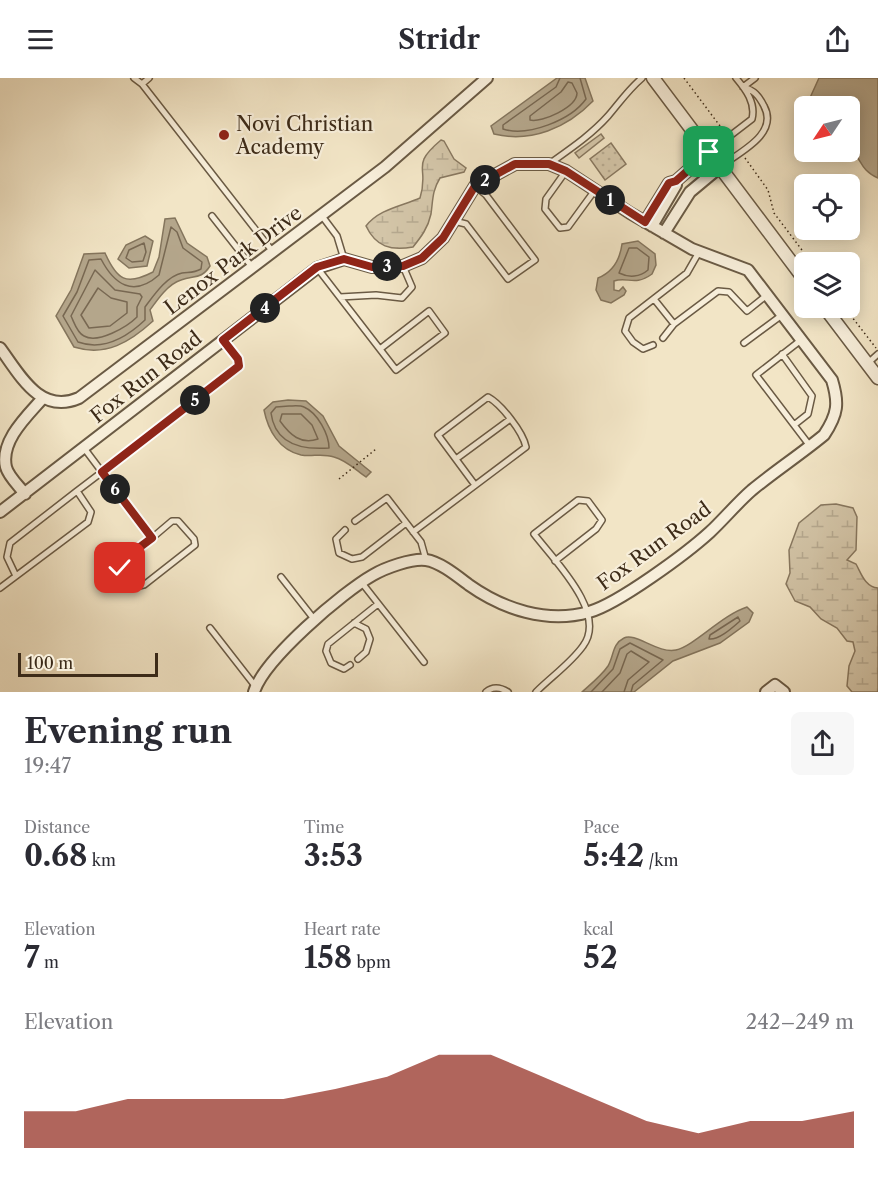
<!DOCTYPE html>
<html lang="en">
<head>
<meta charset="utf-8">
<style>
	:root { --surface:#fff; --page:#f7f7f7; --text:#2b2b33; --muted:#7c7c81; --accent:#8f2418 }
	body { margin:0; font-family:"Libre Caslon Text",serif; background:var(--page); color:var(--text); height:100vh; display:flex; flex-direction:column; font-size:22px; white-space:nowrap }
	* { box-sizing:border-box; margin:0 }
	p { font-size:20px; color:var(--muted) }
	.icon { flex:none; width:33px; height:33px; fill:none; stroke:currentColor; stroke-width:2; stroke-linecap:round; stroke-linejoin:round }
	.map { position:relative; height:614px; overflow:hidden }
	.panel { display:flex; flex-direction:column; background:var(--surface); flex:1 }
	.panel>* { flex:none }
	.needle { width:39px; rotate:235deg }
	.buttons { position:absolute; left:794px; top:18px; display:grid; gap:12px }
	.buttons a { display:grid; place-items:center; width:66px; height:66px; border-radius:9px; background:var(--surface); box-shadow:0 3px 15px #0003; font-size:30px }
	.scale { position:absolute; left:18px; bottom:15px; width:140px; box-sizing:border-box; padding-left:6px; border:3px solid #3d2b18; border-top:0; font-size:16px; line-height:21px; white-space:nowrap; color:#3d2b18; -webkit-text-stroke:4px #f7eeda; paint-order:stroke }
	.pin { position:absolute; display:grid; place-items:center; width:51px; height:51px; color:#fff; margin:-26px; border-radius:12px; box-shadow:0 3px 9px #0006 }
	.km { position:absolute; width:30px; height:30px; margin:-15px; border-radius:50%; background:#222; color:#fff; font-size:16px; line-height:30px; text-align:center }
	.round { display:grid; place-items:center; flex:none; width:63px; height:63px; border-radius:9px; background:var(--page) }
	.headline { display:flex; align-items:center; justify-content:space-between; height:102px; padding:0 24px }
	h1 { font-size:33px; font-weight:800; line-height:45px }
	.metrics { display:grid; grid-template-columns:repeat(3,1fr); gap:9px; height:102px; padding:6px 24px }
	.metrics div { display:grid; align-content:center }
	.metrics b { font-size:30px; font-weight:800 }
	.metrics small { font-size:16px; font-weight:400 }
	.metrics p { font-size:16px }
	.chart { height:168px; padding:12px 24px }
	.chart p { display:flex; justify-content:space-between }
	.chart svg { width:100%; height:108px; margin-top:6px; fill:var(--accent); opacity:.7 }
	header { display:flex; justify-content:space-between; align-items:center; height:78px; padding:0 24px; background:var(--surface); font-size:27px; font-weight:800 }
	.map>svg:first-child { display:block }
</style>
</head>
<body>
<header><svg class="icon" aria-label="menu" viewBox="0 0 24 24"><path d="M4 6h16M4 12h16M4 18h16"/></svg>Stridr<svg class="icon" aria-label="share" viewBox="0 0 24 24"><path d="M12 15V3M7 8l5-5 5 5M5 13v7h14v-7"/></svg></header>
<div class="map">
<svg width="878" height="614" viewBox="0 0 878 614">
	<defs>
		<pattern id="wetland-marsh" width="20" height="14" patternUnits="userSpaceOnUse" patternTransform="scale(1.5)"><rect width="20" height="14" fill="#d3c5a8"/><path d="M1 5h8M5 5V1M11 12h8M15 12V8" fill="none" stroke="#b6a990"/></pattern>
		<pattern id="park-dots" width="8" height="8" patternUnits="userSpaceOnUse" patternTransform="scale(1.5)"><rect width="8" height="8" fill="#d3c5a8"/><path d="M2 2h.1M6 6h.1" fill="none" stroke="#b6a990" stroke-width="1.8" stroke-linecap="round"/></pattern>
	</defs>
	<rect width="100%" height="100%" fill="#f2e5c6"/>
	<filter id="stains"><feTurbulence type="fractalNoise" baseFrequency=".00333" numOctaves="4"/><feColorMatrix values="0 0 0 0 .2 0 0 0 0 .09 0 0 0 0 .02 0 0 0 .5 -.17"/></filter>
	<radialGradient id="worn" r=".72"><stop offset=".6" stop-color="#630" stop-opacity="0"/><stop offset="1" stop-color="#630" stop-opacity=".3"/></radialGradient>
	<path fill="#d3c5a8" stroke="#887860" stroke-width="1.5" d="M 601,56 L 604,60 L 579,80 L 575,75 Z"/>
	<path fill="url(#wetland-marsh)" stroke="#887860" stroke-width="1.5" d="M 441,62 L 444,63 L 454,81 L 466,90 L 464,94 L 440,100 C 432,113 433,122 431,136 C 428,150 421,159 413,169 C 391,173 376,169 366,148 C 379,131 402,128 420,120 C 430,88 409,89 441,62 Z
		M 836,426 L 853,430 L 857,439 L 856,472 L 847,482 L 856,486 C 861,495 865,509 878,510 L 878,614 L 852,614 L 847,608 L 849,588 L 855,573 L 853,564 L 847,563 L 837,550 L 821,541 L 810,529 L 795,523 L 786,506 L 790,495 L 789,472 L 799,445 L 821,427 Z"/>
	<path fill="url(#park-dots)" stroke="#887860" stroke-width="1.5" d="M 611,65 L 626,86 L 605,102 L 590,81 Z"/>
	<path fill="#b4a68b" stroke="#84755d" stroke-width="1.5" d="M 557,0 L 585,0 L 593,23 C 567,50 531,65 494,56 L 491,48 Z
		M 819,0 L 878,0 L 878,100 C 858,91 863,80 849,71 L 849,28 L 810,28 L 809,22 Z
		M 175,140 L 187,165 L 207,179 L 210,188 C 201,202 194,197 181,202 C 168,206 157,222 150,232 L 153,243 C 130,264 106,279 74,269 L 56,238 L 71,212 L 84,176 L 105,175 C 117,202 126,208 153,194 L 159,179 L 165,141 Z
		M 145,158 L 153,163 L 147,188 L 129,190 L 118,181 L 126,167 Z
		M 638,163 L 655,176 L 656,187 L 652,196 C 634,209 628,198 614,203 L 614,212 L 619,213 L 623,209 L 626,213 L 624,217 L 611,225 L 601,222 L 596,212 L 598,200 C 613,194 620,181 622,166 Z
		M 288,322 L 306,323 L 323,338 L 339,368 L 371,394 L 366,399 C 356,392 346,382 334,379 C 322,375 312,379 301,377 C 279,372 268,352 264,332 L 273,324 Z
		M 747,529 L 753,535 L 749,544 L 720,565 L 673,583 L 634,614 L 582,614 C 591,606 602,597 608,588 C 614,578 612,566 624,560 C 635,554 658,576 676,572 C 694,568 722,537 747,529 Z"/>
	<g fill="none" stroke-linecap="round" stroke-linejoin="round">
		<path stroke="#786852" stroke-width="1.5" d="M 560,0 L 556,9 L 503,47 L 503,51 C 528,59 571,42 586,21 L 580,0
			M 568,4 L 572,5 L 577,15 C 577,29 542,45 530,42 L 530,38 L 561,14 Z
			M 171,149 L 177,154 L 183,170 L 202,184 L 201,191 C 194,195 189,194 182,195 C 167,198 154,217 145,229 L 145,242 C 127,259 103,273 78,264 L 63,238 L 77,214 L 89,182 L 101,181 C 114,206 133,220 159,197 Z
			M 144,165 L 146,174 L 143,183 L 132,184 L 126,180 L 129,172 Z
			M 629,170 L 637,170 L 649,179 L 648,192 C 640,199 629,200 619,195 Z
			M 95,192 L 115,212 L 140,216 L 142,219 L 137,229 L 137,239 C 127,249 98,266 84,258 C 77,255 74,244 71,238 Z
			M 98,210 L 111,220 L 127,224 L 127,235 L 110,248 L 89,250 L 81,237 Z
			M 289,328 C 293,328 300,327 304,329 C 318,335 329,357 329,370 C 302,372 275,366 271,335 L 276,329 Z
			M 282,336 L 301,336 L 312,347 L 318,361 C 301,367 290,357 280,343 Z
			M 738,539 L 740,543 C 732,550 719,562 709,561 L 710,557 Z
			M 591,614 L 613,591 L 620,571 L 630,565 L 663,582 L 633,607 L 631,614
			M 602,614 L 620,595 L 627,576 L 631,573 L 649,584 L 628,602 L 624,614"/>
		<defs>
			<path id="service" d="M 134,0 L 142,6 L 273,174
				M 142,6 L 149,0
				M 743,9 L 755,0
				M 709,74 L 752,41 C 756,25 746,12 736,0
				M 549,86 C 570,71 591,57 608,38 C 620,24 628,12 642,0
				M 721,88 C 740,74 779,56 764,28 C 759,18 754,12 743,9
				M 566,93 L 546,121 L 545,131 L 560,150 L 568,149 L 595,112
				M 212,138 L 252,189
				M 322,138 L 337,158 L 344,181
				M 454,143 L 466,146 L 508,201 L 535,182 L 486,117 L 475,108
				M 318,191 L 396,292 L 445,255 L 429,233 L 380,271
				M 340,219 L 376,217 L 402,220 L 412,209 L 403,188
				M 654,221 L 674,246
				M 663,260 L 674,246 L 718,213 L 729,214 L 747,233 L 767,217
				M 801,262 L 756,297 L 810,368
				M 744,265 L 782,237
				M 653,267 L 643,271 L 633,264 L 625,253 L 629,240 L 687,195 L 699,174
				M 782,276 L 812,318 L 808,336 L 794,347
				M 868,285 L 878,276
				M 84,370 L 102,394 L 239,288 L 238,281 L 223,262
				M 456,381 L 509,342
				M 355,443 L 387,420 L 421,464 L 426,482
				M 345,452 L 336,461 L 339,475 L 352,481 L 362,479 L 406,445
				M 413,454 L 526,369 C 523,354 501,326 488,319 L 438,357 L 475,407
				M 16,498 L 7,479 L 10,465 L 77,413
				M 281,499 L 314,541
				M 362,505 L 424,584
				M 0,510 L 88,444 L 91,434 L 77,413 L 102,394 L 152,460 L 121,485 L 120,490 C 127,499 132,511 144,507 L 195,467 L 194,461 L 178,443 L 172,443 L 152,460
				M 354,545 L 366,551 L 370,561 L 366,574 L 358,581
				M 210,550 L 256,609
				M 350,587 L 344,591 L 331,585 L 326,573 L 328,566 L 378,526
				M 486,614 C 493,608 500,609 508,614
				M 536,614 C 551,599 571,585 583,568 C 608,535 554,482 534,456 L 578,422 L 588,423 L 602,442 L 596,451 L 555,483"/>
			<path id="minor" d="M 645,144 L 669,105 L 676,103 L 709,74
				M 652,148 L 676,107 L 676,103
				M 664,155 L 690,114 L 720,89
				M 0,270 C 20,297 40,337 79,320 L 385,89 L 487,0
				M 25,416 C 19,408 8,398 6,389 C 0,363 27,338 42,321
				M 0,434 L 317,190 L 344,181 L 372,189 L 403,188 L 422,180 L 443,160 L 475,108 L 515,86 L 549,86 L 566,93 L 630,135 L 692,171 L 748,192 L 832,302 C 839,325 838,336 824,357 C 801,376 775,393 752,412 C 737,425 724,441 710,454 C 687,475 618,526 589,534 C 547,546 503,531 469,507 C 457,498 440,484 426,482 C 412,480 385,490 373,497 C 343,514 264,581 254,614
				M 766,614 L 775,607 L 784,614"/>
			<path id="tertiary" d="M 653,0 L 804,201
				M 825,230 L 878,300"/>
		</defs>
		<use href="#service" stroke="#6a5a44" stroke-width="8"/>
		<use href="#minor" stroke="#6a5a44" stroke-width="14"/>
		<use href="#tertiary" stroke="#6a5a44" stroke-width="15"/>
		<path stroke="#3d2b18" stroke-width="1.5" stroke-dasharray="1.5 3" stroke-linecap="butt" d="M 684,0 L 723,52
			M 745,80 L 768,112 L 774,135 L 811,184
			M 845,230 L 876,270
			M 339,401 L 376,371"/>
		<use href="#service" stroke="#f7eeda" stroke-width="5"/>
		<use href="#minor" stroke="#f7eeda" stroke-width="10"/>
		<use href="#tertiary" stroke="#f7eeda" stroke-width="12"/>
	</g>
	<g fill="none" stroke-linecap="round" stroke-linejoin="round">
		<defs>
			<path id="route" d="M 120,490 L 124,481 L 152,460 L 102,394 L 239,288 L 238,281 L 223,262 L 317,189 L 344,181 L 372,189 L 403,188 L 422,180 L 443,160 L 475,108 L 515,86 L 549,86 L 566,93 L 645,144 L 669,105 L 676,103 L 709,74"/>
		</defs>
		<use href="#route" stroke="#fff" stroke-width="12"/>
		<use href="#route" stroke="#8f2418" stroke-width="8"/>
	</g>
	<circle fill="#8f2418" stroke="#f7eeda" stroke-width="2" cx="224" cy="57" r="6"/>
	<g text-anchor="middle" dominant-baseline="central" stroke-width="4.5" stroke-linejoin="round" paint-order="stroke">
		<g font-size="20" fill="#3d2b18" stroke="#f7eeda" text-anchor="start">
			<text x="236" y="46">Novi Christian<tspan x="236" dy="23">Academy</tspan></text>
		</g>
		<g font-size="20" fill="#3d2b18" stroke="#f7eeda">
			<text transform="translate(233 182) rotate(-37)">Lenox Park Drive</text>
			<text transform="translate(146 299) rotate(-38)">Fox Run Road</text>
			<text transform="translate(654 468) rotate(-36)">Fox Run Road</text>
		</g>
	</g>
	<rect width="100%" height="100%" filter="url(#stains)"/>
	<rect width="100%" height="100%" fill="url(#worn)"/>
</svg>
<div class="buttons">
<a><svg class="needle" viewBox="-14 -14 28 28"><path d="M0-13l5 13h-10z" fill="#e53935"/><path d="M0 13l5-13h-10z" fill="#7c7c81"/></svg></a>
<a><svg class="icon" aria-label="locate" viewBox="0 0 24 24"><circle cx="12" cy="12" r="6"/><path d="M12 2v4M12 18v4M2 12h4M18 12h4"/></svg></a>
<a><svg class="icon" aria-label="layers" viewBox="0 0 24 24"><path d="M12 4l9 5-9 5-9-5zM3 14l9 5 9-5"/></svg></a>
</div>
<div class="scale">100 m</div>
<div class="pin" style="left:709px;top:74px;background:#1e9e55"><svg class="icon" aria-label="arrive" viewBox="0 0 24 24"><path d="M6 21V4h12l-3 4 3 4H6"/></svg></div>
<div class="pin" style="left:120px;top:490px;background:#d93025"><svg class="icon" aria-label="check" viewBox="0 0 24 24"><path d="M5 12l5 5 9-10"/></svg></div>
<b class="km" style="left:610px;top:122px">1</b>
<b class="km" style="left:485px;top:102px">2</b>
<b class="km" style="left:387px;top:188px">3</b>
<b class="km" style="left:265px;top:230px">4</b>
<b class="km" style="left:195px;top:322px">5</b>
<b class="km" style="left:115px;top:411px">6</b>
</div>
<section class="panel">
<div class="headline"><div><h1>Evening run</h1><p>19:47</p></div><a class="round"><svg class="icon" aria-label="share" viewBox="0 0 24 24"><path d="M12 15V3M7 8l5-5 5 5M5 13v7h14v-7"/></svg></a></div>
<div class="metrics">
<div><p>Distance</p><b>0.68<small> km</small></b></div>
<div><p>Time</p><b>3:53</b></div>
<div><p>Pace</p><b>5:42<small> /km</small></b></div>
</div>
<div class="metrics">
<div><p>Elevation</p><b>7<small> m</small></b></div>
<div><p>Heart rate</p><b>158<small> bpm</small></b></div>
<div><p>kcal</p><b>52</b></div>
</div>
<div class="chart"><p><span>Elevation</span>242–249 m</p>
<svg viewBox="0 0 160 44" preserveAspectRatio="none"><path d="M0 44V29L10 29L20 24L30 24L40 24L50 24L60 20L70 15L80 6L90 6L100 15L110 24L120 33L130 38L140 33L150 33L160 29V44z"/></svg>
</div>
</section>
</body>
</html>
